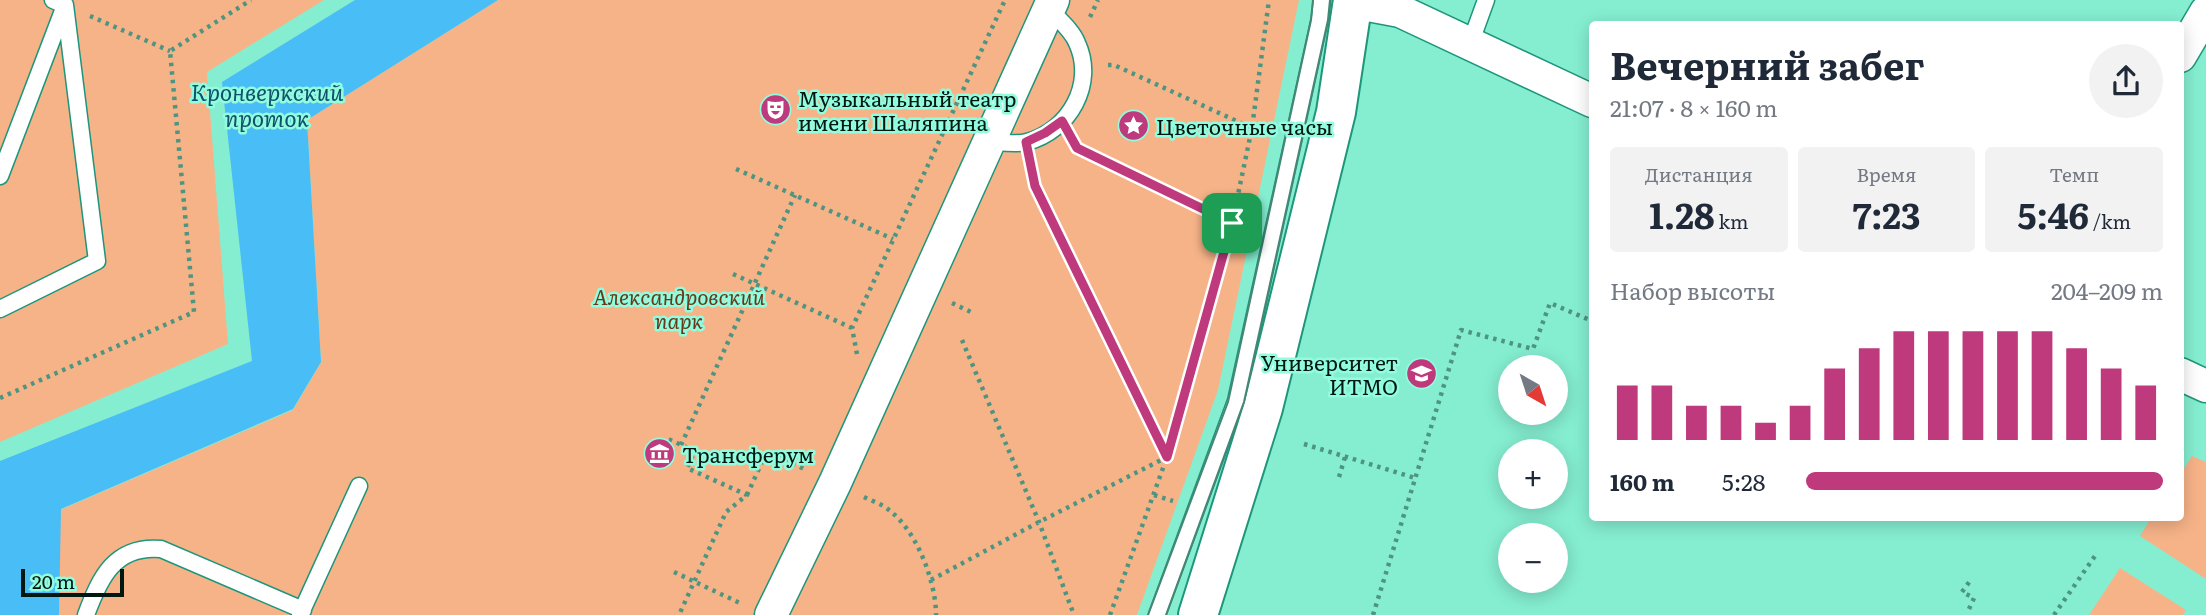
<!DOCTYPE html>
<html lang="ru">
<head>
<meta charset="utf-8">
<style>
	:root { --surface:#fff; --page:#f2f2f3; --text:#1f2937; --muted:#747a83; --accent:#bf397d }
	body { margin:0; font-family:Literata,serif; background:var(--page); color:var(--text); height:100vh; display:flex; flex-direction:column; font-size:26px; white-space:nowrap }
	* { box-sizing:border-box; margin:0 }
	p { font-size:23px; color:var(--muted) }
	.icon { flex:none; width:38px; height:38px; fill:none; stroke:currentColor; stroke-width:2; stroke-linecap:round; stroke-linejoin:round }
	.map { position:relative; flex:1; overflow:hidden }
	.side { position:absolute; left:1589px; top:21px; width:595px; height:500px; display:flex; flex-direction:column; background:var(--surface); border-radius:7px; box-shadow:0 4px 18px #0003 }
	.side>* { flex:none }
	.needle { width:46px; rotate:141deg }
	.controls { position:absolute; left:1498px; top:355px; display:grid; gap:14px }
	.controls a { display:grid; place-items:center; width:70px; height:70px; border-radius:50%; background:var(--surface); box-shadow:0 4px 18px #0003; font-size:35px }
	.scale { position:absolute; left:21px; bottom:18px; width:103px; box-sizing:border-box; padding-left:7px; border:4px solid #011711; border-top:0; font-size:19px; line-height:24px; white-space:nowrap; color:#011711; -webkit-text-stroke:5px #92fcde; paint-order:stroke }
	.pin { position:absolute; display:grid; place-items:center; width:60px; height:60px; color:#fff; margin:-30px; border-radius:14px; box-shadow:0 4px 10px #0006 }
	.round { display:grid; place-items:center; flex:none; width:74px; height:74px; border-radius:37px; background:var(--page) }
	.overview { display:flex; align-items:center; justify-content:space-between; height:119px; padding:0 21px }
	h1 { font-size:38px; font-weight:700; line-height:52px }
	.stats { display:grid; grid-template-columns:repeat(3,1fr); gap:10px; height:119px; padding:7px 21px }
	.stats div { display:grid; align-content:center; border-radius:7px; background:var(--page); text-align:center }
	.stats b { font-size:35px; font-weight:700 }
	.stats small { font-size:19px; font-weight:400 }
	.stats p { font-size:19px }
	.chart { height:196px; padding:14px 21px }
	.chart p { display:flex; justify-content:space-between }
	.chart svg { width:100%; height:126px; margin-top:7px; stroke:var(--accent); stroke-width:6 }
	ul { padding:0 21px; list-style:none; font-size:23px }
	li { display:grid; grid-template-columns:112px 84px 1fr; align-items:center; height:52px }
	li i { height:18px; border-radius:9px; background:var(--accent) }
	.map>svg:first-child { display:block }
</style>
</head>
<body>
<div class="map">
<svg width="2206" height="615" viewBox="0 0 2206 615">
	<rect width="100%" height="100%" fill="#85eed1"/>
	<path fill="#f7b388" d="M 0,0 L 324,0 L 207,72 L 228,344 L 0,442 Z
		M 498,0 L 1299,0 L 1218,390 L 1137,615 L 59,615 L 60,510 L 293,410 L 321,362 L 307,120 Z
		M 2192,456 L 2206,462 L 2206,579 L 2140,536 L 2151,518 L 2180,518 L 2181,473 Z
		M 2120,568 L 2186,610 L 2183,615 L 2089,615 Z"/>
	<path fill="#49bdf6" d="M 355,0 L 498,0 L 307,120 L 321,362 L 293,409 L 61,509 L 59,615 L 0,615 L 0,461 L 252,361 L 222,82 Z"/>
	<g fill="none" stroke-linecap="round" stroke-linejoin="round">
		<defs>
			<path id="service" d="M 1470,44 L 1486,0
				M 988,141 C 1000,142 1015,145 1027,142 C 1069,131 1096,84 1077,43 C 1072,30 1059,20 1050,10
				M 0,176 L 64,8
				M 0,309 L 97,261 L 65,5 L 53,0
				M 86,615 C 100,577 115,545 161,549 L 303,610
				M 300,615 L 359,486
				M 1157,615 L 1236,401 L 1320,18 L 1322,0"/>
			<path id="minor" d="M 1352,2 L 1400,11 L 1592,101
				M 2180,56 L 2206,12
				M 2180,374 L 2206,386
				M 771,615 L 835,483 L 1053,0"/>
			<path id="tertiary" d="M 1198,615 L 1263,408 L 1336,112 L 1353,0"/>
		</defs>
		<use href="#service" stroke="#1e967b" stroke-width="19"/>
		<use href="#minor" stroke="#1e967b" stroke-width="35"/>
		<use href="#tertiary" stroke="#1e967b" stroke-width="42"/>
		<path stroke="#4e9581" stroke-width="4.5" stroke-dasharray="3.5 5" stroke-linecap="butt" d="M 90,16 L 170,51
			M 1090,17 L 1098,0
			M 1108,65 L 1114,65 L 1252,128
			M 1074,143 L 1077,148 L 1232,223
			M 736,169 L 893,239
			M 733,274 L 852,328
			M 952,303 L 973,313
			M 962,340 L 1039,522 L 1074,615
			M 857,354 L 852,328 L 1005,0
			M 0,398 L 194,312 L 170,51 L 251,0
			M 664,443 L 666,438 L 695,451 L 687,468 L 747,495 L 726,512 L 679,615
			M 1304,444 L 1415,478
			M 681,445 L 795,195
			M 1339,477 L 1345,457
			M 747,495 L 767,451 L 806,470
			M 1154,495 L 1173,501
			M 864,497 C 872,501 882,504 889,510 C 917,531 936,582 936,615
			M 674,572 L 742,604
			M 931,580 L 1039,522 L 1167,457 L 1035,186 L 1031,167
			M 1969,609 L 1974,598 L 1962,592 L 1970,581
			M 1110,615 L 1167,457 L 1232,223 L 1252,128 L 1269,0
			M 1373,615 L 1461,330 L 1533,349 L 1550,303 L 1592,321
			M 2054,615 L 2097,553"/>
		<use href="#service" stroke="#fff" stroke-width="16"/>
		<use href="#minor" stroke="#fff" stroke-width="32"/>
		<use href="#tertiary" stroke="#fff" stroke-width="38"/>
		<path stroke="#458674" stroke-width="2" d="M 1148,615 L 1228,402 L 1311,20 L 1313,0
			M 1166,615 L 1244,402 L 1328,20 L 1330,0"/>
	</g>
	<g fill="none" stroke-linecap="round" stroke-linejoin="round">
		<defs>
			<path id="route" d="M 1062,121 L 1077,148 L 1232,223 L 1167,457 L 1035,186 L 1026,142 L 1045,133 Z"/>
		</defs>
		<use href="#route" stroke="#fff" stroke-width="14"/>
		<use href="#route" stroke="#bf397d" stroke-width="9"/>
	</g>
	<defs>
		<symbol id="theatre-disc" viewBox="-11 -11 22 22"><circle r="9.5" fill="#bf397d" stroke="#92fcde"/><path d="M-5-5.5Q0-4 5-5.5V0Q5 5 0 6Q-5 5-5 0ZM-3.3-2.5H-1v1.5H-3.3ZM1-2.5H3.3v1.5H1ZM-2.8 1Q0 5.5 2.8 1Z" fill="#fff"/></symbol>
		<symbol id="sight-disc" viewBox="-11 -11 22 22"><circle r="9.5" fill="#bf397d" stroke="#92fcde"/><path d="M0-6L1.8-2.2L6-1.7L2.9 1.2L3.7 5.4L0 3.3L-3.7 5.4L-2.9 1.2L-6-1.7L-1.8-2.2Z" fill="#fff"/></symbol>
		<symbol id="university-disc" viewBox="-11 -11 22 22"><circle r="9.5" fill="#bf397d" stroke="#92fcde"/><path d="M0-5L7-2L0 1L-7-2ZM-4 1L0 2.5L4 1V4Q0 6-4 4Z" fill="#fff"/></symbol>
		<symbol id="museum-disc" viewBox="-11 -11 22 22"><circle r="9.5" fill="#bf397d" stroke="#92fcde"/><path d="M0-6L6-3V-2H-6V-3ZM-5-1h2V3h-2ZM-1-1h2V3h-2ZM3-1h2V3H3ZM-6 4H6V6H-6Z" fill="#fff"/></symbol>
	</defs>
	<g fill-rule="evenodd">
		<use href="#theatre-disc" x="758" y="92" width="35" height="35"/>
		<use href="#sight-disc" x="1116" y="108" width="35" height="35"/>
		<use href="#university-disc" x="1404" y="356" width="35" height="35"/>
		<use href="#museum-disc" x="642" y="436" width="35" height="35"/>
	</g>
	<g text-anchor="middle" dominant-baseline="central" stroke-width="5" stroke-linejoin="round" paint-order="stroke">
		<g font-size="21" fill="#011711" stroke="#92fcde" text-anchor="start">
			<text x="798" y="97">Музыкальный театр<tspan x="798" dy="24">имени Шаляпина</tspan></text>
			<text x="1156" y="125">Цветочные часы</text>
			<text x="1398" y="361" text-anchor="end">Университет<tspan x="1398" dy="24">ИТМО</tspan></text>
			<text x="682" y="453">Трансферум</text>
		</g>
		<g font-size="21" font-style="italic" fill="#66391a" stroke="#92fcde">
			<text x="679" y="295">Александровский<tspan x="679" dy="24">парк</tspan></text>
		</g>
		<g font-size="23" font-style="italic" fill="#11516e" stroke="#92fcde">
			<text x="267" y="91">Кронверкский<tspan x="267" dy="26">проток</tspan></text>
		</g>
	</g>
</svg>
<div class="controls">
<a><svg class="needle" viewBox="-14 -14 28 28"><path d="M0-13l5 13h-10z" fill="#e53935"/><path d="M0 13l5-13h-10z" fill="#747a83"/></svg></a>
<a>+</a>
<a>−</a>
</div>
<div class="scale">20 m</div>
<div class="pin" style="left:1232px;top:223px;background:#1e9e55"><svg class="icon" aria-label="arrive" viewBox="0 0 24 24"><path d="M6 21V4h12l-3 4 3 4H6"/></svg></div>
<section class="side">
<div class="overview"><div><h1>Вечерний забег</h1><p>21:07 · 8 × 160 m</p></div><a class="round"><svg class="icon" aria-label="share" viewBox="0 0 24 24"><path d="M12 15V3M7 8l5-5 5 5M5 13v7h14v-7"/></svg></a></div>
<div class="stats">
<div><p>Дистанция</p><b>1.28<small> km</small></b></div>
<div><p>Время</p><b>7:23</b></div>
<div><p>Темп</p><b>5:46<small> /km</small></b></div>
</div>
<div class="chart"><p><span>Набор высоты</span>204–209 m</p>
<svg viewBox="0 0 160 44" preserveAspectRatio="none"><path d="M5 44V25M15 44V25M25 44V32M35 44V32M45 44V38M55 44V32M65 44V19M75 44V12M85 44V6M95 44V6M105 44V6M115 44V6M125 44V6M135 44V12M145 44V19M155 44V25"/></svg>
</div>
<ul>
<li><b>160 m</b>5:28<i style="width:100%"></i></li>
</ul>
</section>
</div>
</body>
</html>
